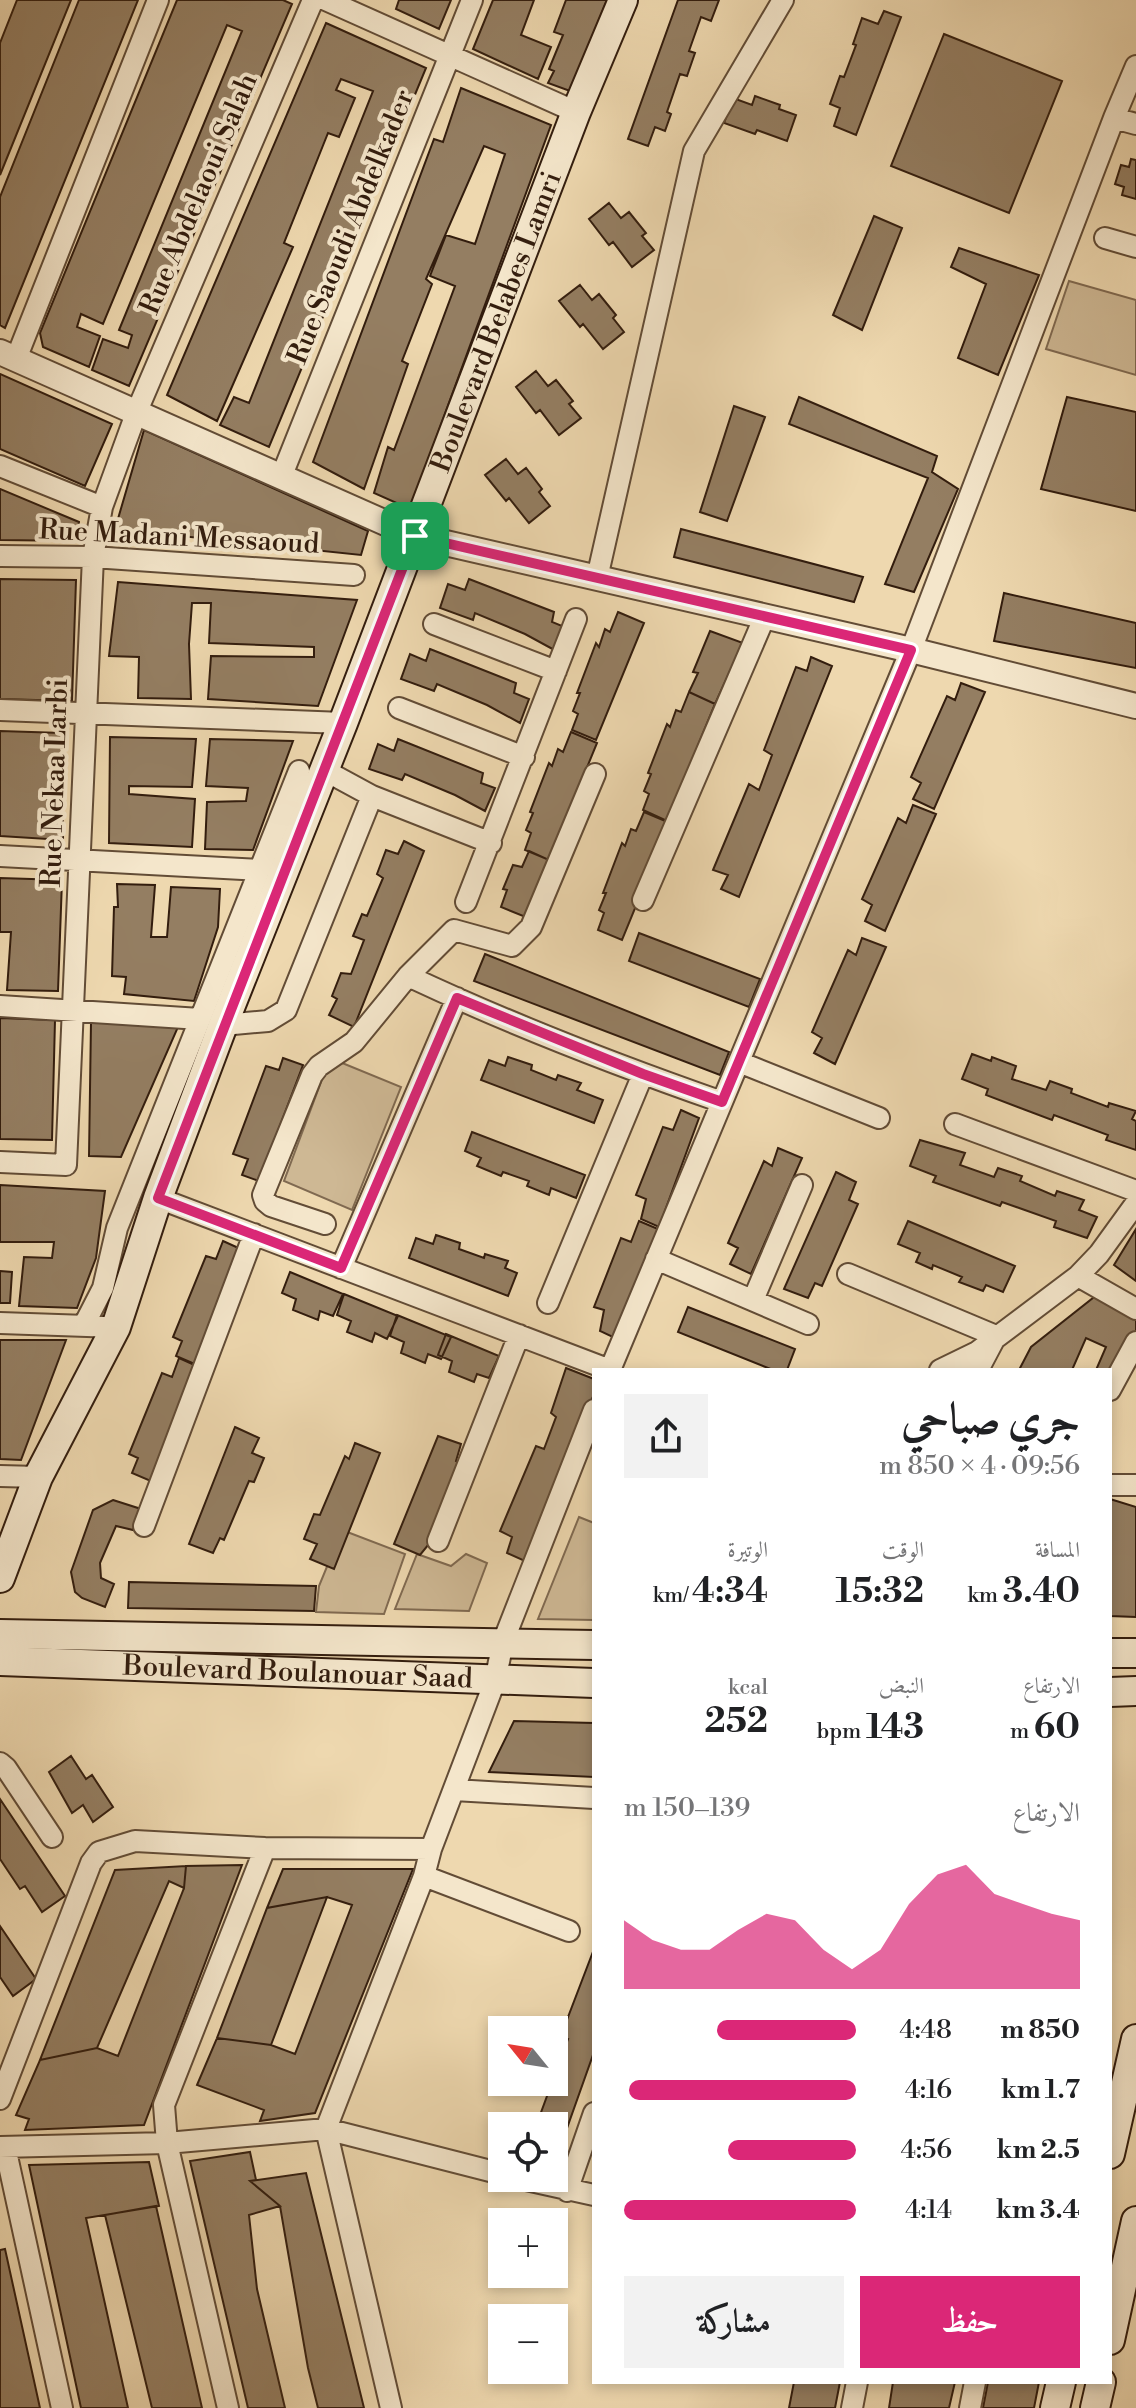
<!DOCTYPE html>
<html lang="ar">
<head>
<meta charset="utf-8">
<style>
	:root { --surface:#fff; --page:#f2f2f2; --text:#202124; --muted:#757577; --accent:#db2777 }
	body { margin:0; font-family:"Libre Bodoni",Amiri,serif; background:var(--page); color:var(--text); direction:rtl; height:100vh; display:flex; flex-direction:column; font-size:30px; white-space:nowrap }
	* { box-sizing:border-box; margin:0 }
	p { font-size:26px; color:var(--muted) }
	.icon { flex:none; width:44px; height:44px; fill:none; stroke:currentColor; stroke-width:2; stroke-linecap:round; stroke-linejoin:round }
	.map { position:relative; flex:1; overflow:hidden; direction:ltr }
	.sheet { position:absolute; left:592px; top:1368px; width:520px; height:1016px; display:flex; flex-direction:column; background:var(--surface); border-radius:0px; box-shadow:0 4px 12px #0003; direction:rtl }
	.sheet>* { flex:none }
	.needle { width:52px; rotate:300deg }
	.tools { position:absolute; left:488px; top:2016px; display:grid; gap:16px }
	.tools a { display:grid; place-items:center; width:80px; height:80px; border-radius:0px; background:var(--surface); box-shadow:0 4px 12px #0003; font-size:40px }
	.pin { position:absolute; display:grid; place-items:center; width:68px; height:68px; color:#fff; margin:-34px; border-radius:16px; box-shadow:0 4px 12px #0006 }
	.round { display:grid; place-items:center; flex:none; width:84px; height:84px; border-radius:0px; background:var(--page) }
	.headline { display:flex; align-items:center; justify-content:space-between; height:136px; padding:0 32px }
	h1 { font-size:44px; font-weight:700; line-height:60px }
	.metrics { display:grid; grid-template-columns:repeat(3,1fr); gap:12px; height:136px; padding:8px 32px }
	.metrics div { display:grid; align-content:center }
	.metrics b { font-size:34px; font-weight:700 }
	.metrics small { font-size:22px; font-weight:400 }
	.metrics p { font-size:22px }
	.chart { height:224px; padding:16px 32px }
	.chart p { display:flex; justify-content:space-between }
	.chart svg { width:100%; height:144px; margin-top:8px; fill:var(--accent); opacity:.7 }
	.button { display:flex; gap:16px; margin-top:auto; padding:16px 32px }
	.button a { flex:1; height:92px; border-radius:0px; background:var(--accent); color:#fff; font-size:32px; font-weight:700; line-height:92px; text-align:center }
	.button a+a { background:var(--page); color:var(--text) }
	ul { padding:0 32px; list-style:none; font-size:26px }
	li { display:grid; grid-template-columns:128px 96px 1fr; align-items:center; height:60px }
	li i { height:20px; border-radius:10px; background:var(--accent) }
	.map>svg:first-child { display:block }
</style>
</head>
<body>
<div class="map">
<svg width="1136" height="2408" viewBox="0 0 1136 2408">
	<rect width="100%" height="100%" fill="#eed8af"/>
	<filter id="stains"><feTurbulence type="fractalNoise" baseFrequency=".0025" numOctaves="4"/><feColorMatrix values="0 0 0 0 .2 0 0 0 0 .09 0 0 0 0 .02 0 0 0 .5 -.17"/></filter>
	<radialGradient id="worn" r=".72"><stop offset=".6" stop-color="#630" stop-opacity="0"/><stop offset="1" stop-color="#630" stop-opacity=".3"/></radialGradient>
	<path fill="#ceb894" stroke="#806a51" stroke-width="2" d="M 1069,281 L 1136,300 L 1136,375 L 1046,349 Z
		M 330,1058 L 401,1087 L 352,1210 L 284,1181 Z
		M 579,1517 L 594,1523 L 594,1620 L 538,1619 Z
		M 342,1530 L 405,1554 L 384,1614 L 316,1612 L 319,1586 Z
		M 417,1554 L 451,1566 L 466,1554 L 487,1563 L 469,1611 L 395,1609 Z"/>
	<path fill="#947e62" stroke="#331d0e" stroke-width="2" d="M 17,0 L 71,0 L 0,175 L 0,43 Z
		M 79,0 L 138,0 L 5,328 L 0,325 L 0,197 Z
		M 177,0 L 283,0 L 292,4 L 129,386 L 92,370 L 103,339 L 128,348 L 132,335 L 119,330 L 242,31 L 227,25 L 103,324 L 81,314 L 77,327 L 100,336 L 89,367 L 43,347 L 40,333 Z
		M 399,0 L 451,0 L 439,29 L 396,9 Z
		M 493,0 L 534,0 L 521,35 L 551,47 L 538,79 L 473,49 Z
		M 566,0 L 607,0 L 570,91 L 548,83 L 554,71 L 549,69 L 563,35 L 554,32 Z
		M 678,0 L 719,0 L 711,21 L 701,17 L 689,51 L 695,53 L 687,76 L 680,74 L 667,112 L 671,114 L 665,131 L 655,127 L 648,146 L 628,139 Z
		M 884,11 L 901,17 L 856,135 L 834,126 L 840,108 L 830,104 L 840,76 L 844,77 L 856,45 L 853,44 L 862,18 L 878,24 Z
		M 326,23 L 426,68 L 269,447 L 220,425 L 234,397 L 249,403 L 373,91 L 341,79 L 336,90 L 355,98 L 339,137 L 328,133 L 284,243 L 293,247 L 217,421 L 167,395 Z
		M 944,34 L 1062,81 L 1009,213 L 891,166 Z
		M 461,88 L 551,125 L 410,509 L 374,493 L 388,447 L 394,450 L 455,286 L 430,276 L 446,235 L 475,244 L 505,154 L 484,146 L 426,279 L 432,284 L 402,361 L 408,364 L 364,489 L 313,462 L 434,139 L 443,142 Z
		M 755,96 L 780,105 L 779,109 L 796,115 L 787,141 L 757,130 L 755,134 L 724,123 L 733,98 L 752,105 Z
		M 1131,159 L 1136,160 L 1136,199 L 1122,195 L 1124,187 L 1115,184 L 1121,165 L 1129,167 Z
		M 609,203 L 621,218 L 629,212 L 646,233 L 642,236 L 654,250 L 632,267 L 613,242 L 609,245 L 589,219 Z
		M 874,216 L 902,228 L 862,330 L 833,315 Z
		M 959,248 L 1039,275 L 998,375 L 958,358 L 986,284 L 951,267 Z
		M 580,285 L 592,300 L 599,294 L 616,315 L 613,318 L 624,332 L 603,349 L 583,324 L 580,327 L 559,301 Z
		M 536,371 L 548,386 L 556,380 L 573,401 L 569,404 L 581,418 L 559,435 L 540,410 L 536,413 L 516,387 Z
		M 0,374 L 112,424 L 85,486 L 0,449 Z
		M 799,397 L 937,456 L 932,472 L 958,489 L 914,592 L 885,584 L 928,478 L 789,424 Z
		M 1067,397 L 1136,412 L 1136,511 L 1041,489 Z
		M 734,406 L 765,417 L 727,521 L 700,512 Z
		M 144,430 L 368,531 L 361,555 L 115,529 Z
		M 506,459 L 518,474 L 526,468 L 542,489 L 539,492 L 550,506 L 529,523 L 509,498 L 506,501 L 485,475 Z
		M 0,489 L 79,522 L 77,541 L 0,540 Z
		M 681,529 L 863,577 L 854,602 L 674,557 Z
		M 0,579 L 76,580 L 72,701 L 0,699 Z
		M 469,579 L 554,612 L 552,622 L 567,628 L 558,652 L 525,634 L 475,613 L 473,620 L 440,608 L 448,584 L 465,590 Z
		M 118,582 L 357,600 L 318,706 L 208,699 L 211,656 L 314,657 L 314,647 L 209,643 L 211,603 L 192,603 L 189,644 L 191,699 L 138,698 L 139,657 L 109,656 Z
		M 1004,593 L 1136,623 L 1136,668 L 994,641 Z
		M 618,612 L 644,623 L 596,740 L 572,730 L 578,714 L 573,711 L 580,693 L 577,693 L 596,643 L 599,647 L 605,629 L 610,632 Z
		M 710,631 L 743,643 L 715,704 L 689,692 L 698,673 L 693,672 Z
		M 430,649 L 516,683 L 514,693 L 529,699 L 520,723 L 487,705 L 437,684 L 434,691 L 401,679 L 410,654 L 426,661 Z
		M 811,657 L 832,666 L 739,897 L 721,889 L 728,875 L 713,870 L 749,784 L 759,790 L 772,755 L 764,750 L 796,667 L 807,671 Z
		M 961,683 L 985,692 L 934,809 L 913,799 L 921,783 L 911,777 L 947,696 L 955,700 Z
		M 689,692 L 715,704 L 667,821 L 643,810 L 649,794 L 644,791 L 651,774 L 648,773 L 667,724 L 670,727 L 676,710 L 681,712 Z
		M 0,731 L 62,733 L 63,840 L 0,836 Z
		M 571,732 L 597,743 L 549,860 L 525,850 L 531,833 L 526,830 L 533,813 L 530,812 L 549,763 L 552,766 L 558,749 L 563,752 Z
		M 110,737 L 196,739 L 192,787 L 129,786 L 129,794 L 195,799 L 192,847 L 109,843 Z
		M 210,739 L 293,741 L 253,850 L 205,849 L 207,802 L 246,801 L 248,788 L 206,786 Z
		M 398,739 L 483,773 L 481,783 L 495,788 L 485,811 L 455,795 L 405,774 L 402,780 L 369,769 L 378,744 L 394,751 Z
		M 913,805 L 936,814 L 885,931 L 865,921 L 872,905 L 862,899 L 898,818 L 906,823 Z
		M 644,812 L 670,823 L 622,940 L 598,930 L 604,913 L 599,910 L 606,893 L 603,893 L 622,843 L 625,846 L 631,829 L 636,831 Z
		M 404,841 L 424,851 L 354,1027 L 329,1015 L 337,999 L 332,996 L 341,973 L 351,974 L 364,940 L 353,936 L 362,914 L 367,916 L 383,878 L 377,874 L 386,850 L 398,854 Z
		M 529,851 L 549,860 L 528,918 L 501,907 L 507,890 L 503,889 L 513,865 L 522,867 Z
		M 0,878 L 62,880 L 58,991 L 7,990 L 11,932 L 0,932 Z
		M 117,884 L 155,885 L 151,937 L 167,937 L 171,887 L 220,889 L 218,927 L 194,1001 L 124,994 L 126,977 L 112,976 L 114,907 L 118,907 Z
		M 639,933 L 760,979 L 749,1007 L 629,961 Z
		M 862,938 L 886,947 L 835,1064 L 814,1053 L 822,1038 L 812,1032 L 848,950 L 856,955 Z
		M 485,954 L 729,1052 L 720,1075 L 474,981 Z
		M 0,1018 L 55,1020 L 52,1140 L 0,1139 Z
		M 91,1022 L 178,1027 L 121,1157 L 89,1156 Z
		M 972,1054 L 991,1061 L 992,1057 L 1016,1066 L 1012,1079 L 1046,1090 L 1050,1081 L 1072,1089 L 1071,1093 L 1108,1107 L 1109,1103 L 1136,1111 L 1132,1119 L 1136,1121 L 1136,1150 L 1106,1140 L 1108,1135 L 1054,1115 L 1052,1120 L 986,1095 L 988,1089 L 962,1079 Z
		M 508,1057 L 532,1065 L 531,1070 L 556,1080 L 558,1075 L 581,1083 L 577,1090 L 603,1100 L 594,1123 L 481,1080 L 489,1060 L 505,1066 Z
		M 283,1058 L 303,1065 L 259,1181 L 242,1175 L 248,1159 L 233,1154 L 266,1066 L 279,1070 Z
		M 681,1110 L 699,1118 L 659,1227 L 641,1219 L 646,1199 L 636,1195 L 663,1127 L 673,1130 Z
		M 472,1132 L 585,1175 L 576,1198 L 551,1188 L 549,1195 L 527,1186 L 529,1181 L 503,1172 L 501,1176 L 477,1166 L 481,1158 L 465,1151 Z
		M 920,1140 L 965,1153 L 960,1165 L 994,1177 L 998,1168 L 1022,1176 L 1020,1181 L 1055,1196 L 1057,1191 L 1084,1200 L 1079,1210 L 1097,1217 L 1087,1238 L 1054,1227 L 1056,1221 L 1002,1202 L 1000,1206 L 933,1182 L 936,1176 L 910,1166 Z
		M 778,1148 L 802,1158 L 751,1274 L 730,1264 L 738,1248 L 728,1243 L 764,1161 L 772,1166 Z
		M 836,1172 L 856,1182 L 849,1200 L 858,1204 L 822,1286 L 815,1283 L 808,1298 L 784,1289 Z
		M 0,1185 L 105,1191 L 96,1258 L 77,1308 L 19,1306 L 24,1257 L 52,1258 L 54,1242 L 0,1242 Z
		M 639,1221 L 658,1229 L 617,1339 L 600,1331 L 604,1310 L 594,1307 L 621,1238 L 631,1242 Z
		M 908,1221 L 1015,1266 L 1003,1292 L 986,1285 L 983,1291 L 959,1282 L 962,1277 L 933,1265 L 932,1269 L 916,1262 L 920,1253 L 898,1244 Z
		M 1136,1229 L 1136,1281 L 1114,1265 Z
		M 436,1235 L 460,1243 L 459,1249 L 484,1258 L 485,1254 L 508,1261 L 505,1268 L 517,1273 L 508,1296 L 409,1258 L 416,1238 L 433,1244 Z
		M 223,1241 L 243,1250 L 197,1365 L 176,1356 L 182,1341 L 173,1337 L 206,1256 L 216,1259 Z
		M 0,1271 L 12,1272 L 10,1303 L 0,1303 Z
		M 290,1272 L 343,1294 L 333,1316 L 320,1311 L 318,1320 L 293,1310 L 296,1299 L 282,1293 Z
		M 344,1294 L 398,1316 L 387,1339 L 375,1333 L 372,1342 L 347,1332 L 351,1321 L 337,1315 Z
		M 1098,1294 L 1136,1315 L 1136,1333 L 1110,1370 L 1096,1370 L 1106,1347 L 1086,1338 L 1072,1370 L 1019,1370 L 1031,1347 Z
		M 688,1307 L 795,1349 L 787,1370 L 773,1370 L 678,1332 Z
		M 397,1315 L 451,1337 L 441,1359 L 428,1354 L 425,1363 L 401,1353 L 404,1342 L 390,1336 Z
		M 446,1334 L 499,1356 L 489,1378 L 477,1374 L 474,1382 L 449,1372 L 452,1361 L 438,1355 Z
		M 0,1340 L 66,1340 L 21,1460 L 0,1459 Z
		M 179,1358 L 199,1367 L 153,1482 L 132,1473 L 138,1458 L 129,1454 L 162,1373 L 172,1377 Z
		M 566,1368 L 594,1379 L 594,1394 L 527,1562 L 507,1553 L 512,1537 L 500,1531 L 536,1446 L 544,1449 L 556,1417 L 551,1413 Z
		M 235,1427 L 259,1438 L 252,1453 L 264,1458 L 254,1482 L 249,1481 L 224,1540 L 220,1538 L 213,1553 L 189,1544 Z
		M 438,1436 L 461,1444 L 456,1461 L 462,1465 L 433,1539 L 420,1555 L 394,1544 Z
		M 355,1443 L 380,1453 L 334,1569 L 310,1559 L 317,1544 L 304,1539 L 314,1514 L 320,1515 L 345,1456 L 349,1459 Z
		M 1110,1499 L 1136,1507 L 1136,1617 L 1110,1616 Z
		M 113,1500 L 141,1509 L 133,1530 L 116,1526 L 100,1563 L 101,1578 L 114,1584 L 105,1607 L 82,1598 L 75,1592 L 71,1572 L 93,1510 Z
		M 129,1582 L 316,1586 L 314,1611 L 128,1608 Z
		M 514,1721 L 594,1723 L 594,1777 L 489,1772 Z
		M 71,1756 L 86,1779 L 92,1775 L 113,1807 L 93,1822 L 83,1805 L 72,1813 L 49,1772 Z
		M 0,1799 L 65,1896 L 42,1912 L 25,1886 L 20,1889 L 0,1859 Z
		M 242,1865 L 144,2125 L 25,2130 L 29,2119 L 16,2115 L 40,2060 L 97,2048 L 118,2056 L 184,1888 L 186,1866 Z
		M 186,1866 L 184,1888 L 169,1881 L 97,2048 L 40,2060 L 115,1870 Z
		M 283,1869 L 413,1869 L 315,2113 L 260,2121 L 264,2110 L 197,2085 L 217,2038 L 271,2045 L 295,2054 L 352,1905 L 327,1897 L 267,1908 Z
		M 327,1897 L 271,2045 L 217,2038 L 267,1908 Z
		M 0,1926 L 36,1979 L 13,1996 L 0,1977 Z
		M 594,1949 L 594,2052 L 556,2159 L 554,2158 L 554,2126 L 536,2126 L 568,2039 L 560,2038 Z
		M 250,2152 L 256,2180 L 250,2181 L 280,2206 L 249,2215 L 257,2289 L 285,2408 L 248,2408 L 190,2161 Z
		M 149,2162 L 159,2206 L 86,2218 L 128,2408 L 81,2408 L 29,2165 Z
		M 306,2173 L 364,2408 L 318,2408 L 308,2368 L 280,2206 L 250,2181 Z
		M 156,2206 L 202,2408 L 152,2408 L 105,2215 Z
		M 5,2249 L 40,2408 L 0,2408 L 0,2250 Z
		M 794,2382 L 840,2382 L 835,2408 L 789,2408 Z
		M 893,2382 L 955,2382 L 949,2408 L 889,2408 Z
		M 988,2382 L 1039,2382 L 1034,2408 L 983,2408 Z"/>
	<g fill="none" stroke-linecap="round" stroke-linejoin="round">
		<defs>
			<path id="minor" d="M 326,0 L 576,112
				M 1114,118 L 1136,124
				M 1105,238 L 1136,247
				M 16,359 L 158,0
				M 0,466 L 102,507
				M 282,475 L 472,0
				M 0,556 L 93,557 L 354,575
				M 597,578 L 694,151 L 783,0
				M 434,624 L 556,671
				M 399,708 L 524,757
				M 0,710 L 343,723
				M 324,770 L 372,796 L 491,843
				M 0,856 L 260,870
				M 643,900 L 765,616
				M 466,902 L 576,619
				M 408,976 C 510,1024 616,1065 722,1102
				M 0,1006 L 200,1019
				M 223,1025 L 268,1021 L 286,1010 L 372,796
				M 739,1062 L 879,1118
				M 955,1124 L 1136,1191
				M 0,1162 L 66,1165 L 93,557 L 102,507 L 137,411 L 313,0
				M 158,1198 L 610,1370
				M 325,1224 L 271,1206 L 265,1201 L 263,1195 L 312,1075 L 319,1066 L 354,1042 L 408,976 L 454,930 L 512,946 L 531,927 L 595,774
				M 656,1259 L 808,1324
				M 341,1268 L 457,998
				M 848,1274 L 996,1336 L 978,1370
				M 1078,1276 L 1136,1309
				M 753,1300 L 802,1185
				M 548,1303 L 643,1074
				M 0,1323 L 116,1327
				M 84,1325 L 103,1288 L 117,1228 L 299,771
				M 610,1370 L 911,650 L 1114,118 L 1136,66
				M 940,1370 L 977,1352 L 1078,1276 L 1099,1254 L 1136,1203
				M 1110,1390 L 1136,1342
				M 0,1476 L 38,1477
				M 1110,1485 L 1136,1485
				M 144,1526 L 254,1234
				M 438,1541 L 519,1335
				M 0,1763 L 6,1768 L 52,1837
				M 454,1790 L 594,1798
				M 424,1876 L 569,1931
				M 0,2099 L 76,1902 L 91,1863 L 99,1852 L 135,1841 L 265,1848 L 431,1849
				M 0,2147 L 167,2143 L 326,2129 L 502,2174
				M 5,2147 L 62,2408
				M 517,2178 L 594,2195
				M 567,2191 L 594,2113
				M 228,2408 L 167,2143 L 164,2105 L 265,1848
				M 391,2408 L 326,2129 L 424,1876 L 431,1849 L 495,1681 L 503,1642 L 594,1410
				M 852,2408 L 857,2382
				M 970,2408 L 975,2382"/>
			<path id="tertiary" d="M 0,352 L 415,536 L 911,650 L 1136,706"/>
			<g id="secondary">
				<path id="s1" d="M 0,1578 L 38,1477 L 116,1327 L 158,1198 L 223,1025 L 343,723 L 576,112 L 623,0"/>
				<path d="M 0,1634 L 594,1645"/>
				<path d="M 1110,1653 L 1136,1653"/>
				<path id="s2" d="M 0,1661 L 594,1683"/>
				<path d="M 1110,1692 L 1136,1691"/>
				<path d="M 1110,2154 L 1136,2039"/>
				<path d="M 1110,2340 L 1136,2221"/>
				<path d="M 1055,2408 L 1061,2382"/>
				<path d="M 1095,2408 L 1101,2382"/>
			</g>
		</defs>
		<use href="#minor" stroke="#624c36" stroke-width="24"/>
		<use href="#tertiary" stroke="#624c36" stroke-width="28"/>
		<use href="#secondary" stroke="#331d0e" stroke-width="32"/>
		<use href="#minor" stroke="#f4e6cb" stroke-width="20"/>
		<use href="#tertiary" stroke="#f4e6cb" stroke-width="24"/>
		<use href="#secondary" stroke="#f4e6cb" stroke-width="28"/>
	</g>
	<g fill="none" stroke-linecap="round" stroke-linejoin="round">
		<defs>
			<path id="route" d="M 415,536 L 911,650 L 722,1102 L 643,1074 L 457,998 L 341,1268 L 158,1198 Z"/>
		</defs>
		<use href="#route" stroke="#fff" stroke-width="16"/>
		<use href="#route" stroke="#db2777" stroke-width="10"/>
	</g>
	<g text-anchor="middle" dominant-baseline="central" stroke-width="8" stroke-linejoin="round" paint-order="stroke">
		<g font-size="28" fill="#331d0e" stroke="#f4e6cb">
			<text transform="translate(199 194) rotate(-67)">Rue Abdelaoui Salah</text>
			<text transform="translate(351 227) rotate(-68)">Rue Saoudi Abdelkader</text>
			<text stroke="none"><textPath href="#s1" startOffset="1352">Boulevard Belabes Lamri</textPath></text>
			<text transform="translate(179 537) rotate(3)">Rue Madani Messaoud</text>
			<text transform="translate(55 783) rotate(-88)">Rue Nekaa Larbi</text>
			<text stroke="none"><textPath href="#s2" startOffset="298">Boulevard Boulanouar Saad</textPath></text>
		</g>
	</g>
	<rect width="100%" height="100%" filter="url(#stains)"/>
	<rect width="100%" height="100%" fill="url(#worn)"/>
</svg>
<div class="tools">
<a><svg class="needle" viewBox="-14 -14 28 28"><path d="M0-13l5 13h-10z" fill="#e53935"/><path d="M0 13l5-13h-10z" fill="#757577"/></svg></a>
<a><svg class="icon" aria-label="locate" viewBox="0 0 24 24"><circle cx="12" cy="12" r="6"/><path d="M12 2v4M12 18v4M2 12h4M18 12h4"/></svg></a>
<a>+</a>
<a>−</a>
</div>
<div class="pin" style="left:415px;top:536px;background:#1e9e55"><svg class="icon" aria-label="arrive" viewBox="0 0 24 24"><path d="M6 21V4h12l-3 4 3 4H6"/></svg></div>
<section class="sheet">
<div class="headline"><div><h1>جري صباحي</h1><p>09:56 · 4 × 850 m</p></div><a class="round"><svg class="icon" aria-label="share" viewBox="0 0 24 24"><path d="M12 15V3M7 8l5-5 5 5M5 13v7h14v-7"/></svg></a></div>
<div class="metrics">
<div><p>المسافة</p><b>3.40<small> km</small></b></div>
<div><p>الوقت</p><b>15:32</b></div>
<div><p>الوتيرة</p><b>4:34<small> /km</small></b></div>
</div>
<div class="metrics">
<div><p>الارتفاع</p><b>60<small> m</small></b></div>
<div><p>النبض</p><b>143<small> bpm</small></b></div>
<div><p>kcal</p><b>252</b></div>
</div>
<div class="chart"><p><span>الارتفاع</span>139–150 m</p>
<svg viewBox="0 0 160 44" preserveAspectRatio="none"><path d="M0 44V23L10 29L20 32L30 32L40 26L50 21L60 23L70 32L80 38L90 32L100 18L110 9L120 6L130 15L140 18L150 21L160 23V44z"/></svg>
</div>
<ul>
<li><b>850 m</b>4:48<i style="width:60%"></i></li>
<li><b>1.7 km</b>4:16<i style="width:98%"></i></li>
<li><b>2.5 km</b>4:56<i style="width:55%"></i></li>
<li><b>3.4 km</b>4:14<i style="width:100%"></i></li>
</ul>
<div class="button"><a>حفظ</a><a>مشاركة</a></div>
</section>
</div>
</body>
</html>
